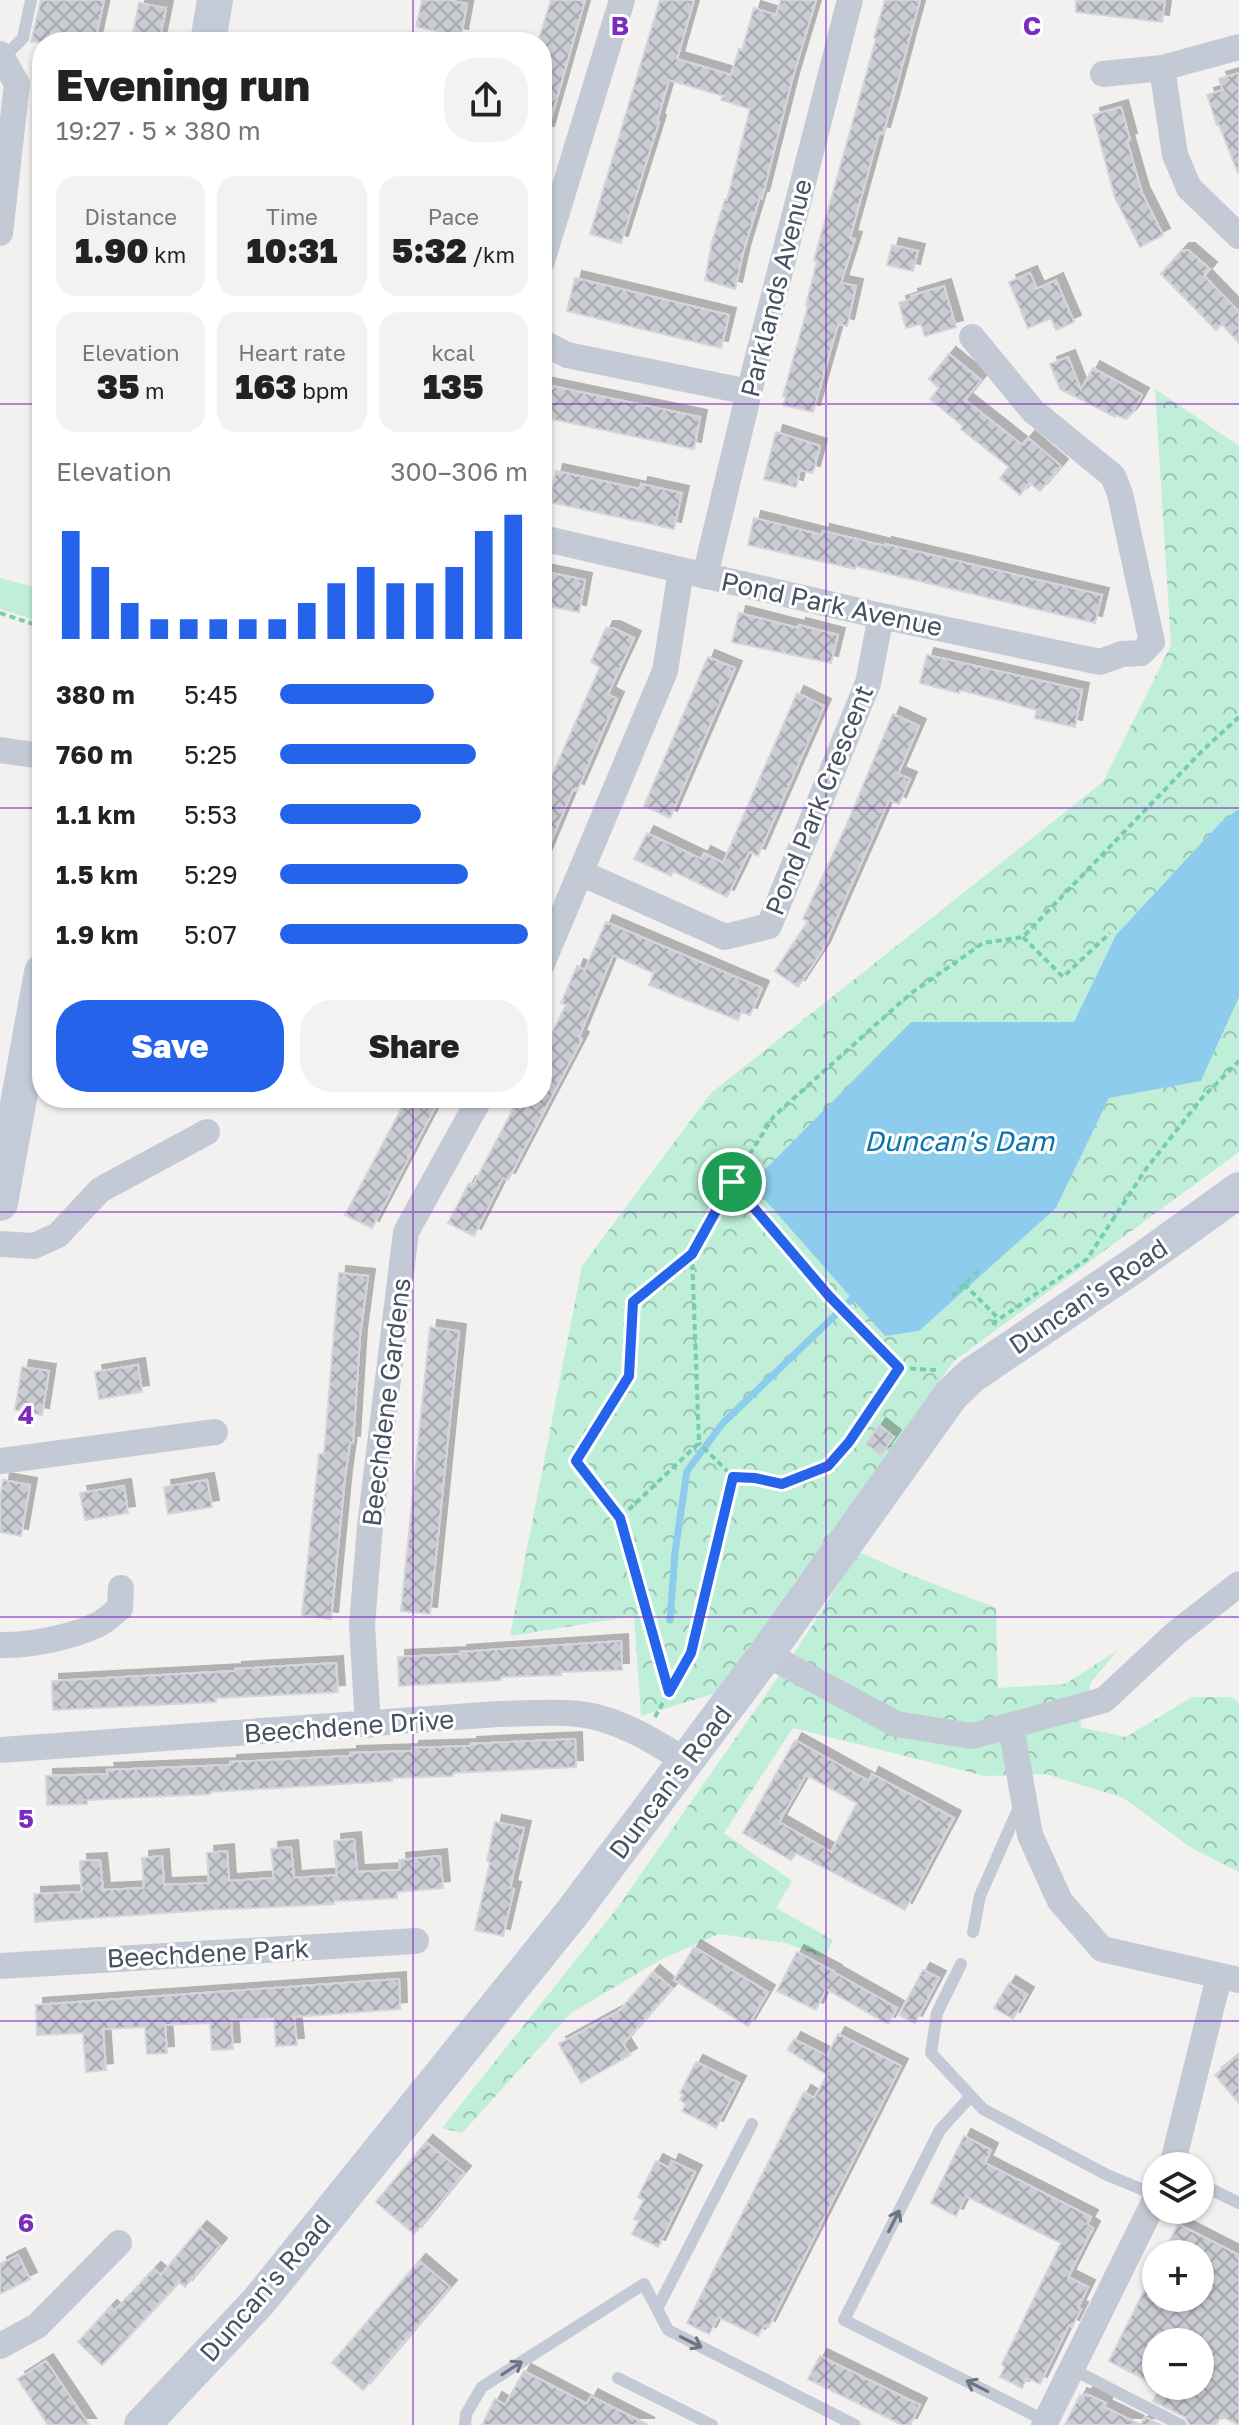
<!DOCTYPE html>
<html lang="en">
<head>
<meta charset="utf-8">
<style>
	:root { --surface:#fff; --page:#f2f2f2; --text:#222; --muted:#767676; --accent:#2563eb }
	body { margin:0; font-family:"Golos Text",sans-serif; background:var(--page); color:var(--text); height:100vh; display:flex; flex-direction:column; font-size:30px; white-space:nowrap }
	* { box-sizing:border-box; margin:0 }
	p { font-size:26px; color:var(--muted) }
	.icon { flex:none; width:44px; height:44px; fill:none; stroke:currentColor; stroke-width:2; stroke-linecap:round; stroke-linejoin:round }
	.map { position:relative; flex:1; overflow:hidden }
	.sheet { position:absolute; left:32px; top:32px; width:520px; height:1076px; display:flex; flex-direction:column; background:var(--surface); border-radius:32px; box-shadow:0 2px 6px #0004 }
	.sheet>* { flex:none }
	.controls { position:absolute; left:1142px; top:2152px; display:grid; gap:16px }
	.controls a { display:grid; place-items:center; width:72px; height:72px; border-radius:50%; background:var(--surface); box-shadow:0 2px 6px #0004; font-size:40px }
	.pin { position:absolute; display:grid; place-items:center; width:68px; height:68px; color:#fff; margin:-34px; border:4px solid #fff; border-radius:50%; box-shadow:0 2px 8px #0007 }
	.round { display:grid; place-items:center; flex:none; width:84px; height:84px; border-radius:32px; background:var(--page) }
	.overview { display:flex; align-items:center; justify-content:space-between; height:136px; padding:0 24px }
	h1 { font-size:44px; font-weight:800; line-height:60px }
	.figures { display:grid; grid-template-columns:repeat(3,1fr); gap:12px; height:136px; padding:8px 24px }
	.figures div { display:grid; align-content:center; border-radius:20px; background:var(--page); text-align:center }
	.figures b { font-size:34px; font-weight:800 }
	.figures small { font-size:22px; font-weight:400 }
	.figures p { font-size:22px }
	.chart { height:224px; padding:16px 24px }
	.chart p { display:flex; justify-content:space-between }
	.chart svg { width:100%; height:144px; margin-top:8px; stroke:var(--accent); stroke-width:6 }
	.button { display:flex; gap:16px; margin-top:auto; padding:16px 24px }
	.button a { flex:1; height:92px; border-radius:32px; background:var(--accent); color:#fff; font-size:32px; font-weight:800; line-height:92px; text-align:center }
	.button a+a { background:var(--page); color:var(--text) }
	ul { padding:0 24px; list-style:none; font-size:26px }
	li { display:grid; grid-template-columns:128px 96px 1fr; align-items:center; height:60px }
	li i { height:20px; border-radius:10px; background:var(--accent) }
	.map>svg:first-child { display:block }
</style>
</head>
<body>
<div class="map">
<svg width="1239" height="2425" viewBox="0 0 1239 2425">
	<defs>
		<pattern id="forest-crowns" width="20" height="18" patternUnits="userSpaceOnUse" patternTransform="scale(2)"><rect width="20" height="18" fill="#bfefd8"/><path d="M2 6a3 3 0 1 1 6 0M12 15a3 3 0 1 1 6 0" fill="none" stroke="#9dc4b2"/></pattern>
		<pattern id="building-cross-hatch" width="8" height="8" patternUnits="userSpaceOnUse" patternTransform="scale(2)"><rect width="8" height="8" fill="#caccd3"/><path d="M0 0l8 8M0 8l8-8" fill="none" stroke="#a6a8ae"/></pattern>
		<filter id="shadow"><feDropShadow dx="7" dy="-7" stdDeviation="0" flood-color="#0004"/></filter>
	</defs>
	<rect width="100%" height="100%" fill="#f3f0f0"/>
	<path fill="#bfefd8" d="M 0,578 L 42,589 L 42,622 L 0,609 Z"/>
	<path fill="url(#forest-crowns)" d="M 1155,389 L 1239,446 L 1239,810 L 1220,823 L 1116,935 L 1074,1022 L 1012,1024 L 751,1184 L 886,1336 L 919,1331 L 1056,1208 L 1109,1098 L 1201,1081 L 1239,997 L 1239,1152 L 954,1361 L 716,1693 L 641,1716 L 634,1616 L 510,1636 L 582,1266 L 711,1093 L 1103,782 L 1171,645 Z
		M 859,1552 L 913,1576 L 996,1608 L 998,1688 L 1065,1684 L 1118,1650 L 1091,1682 L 1080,1727 L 1126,1737 L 1192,1697 L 1232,1697 L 1239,1703 L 1239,1872 L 1190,1847 L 1124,1798 L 1045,1774 L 985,1776 L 793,1728 L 724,1833 L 792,1881 L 776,1908 L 833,1940 L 824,1958 L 786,1943 L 719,1934 L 660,1960 L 571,2013 L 462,2133 L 442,2128 L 618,1907 L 794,1654 Z"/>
	<path fill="#8dccec" d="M 1237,810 L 1239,810 L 1239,997 L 1201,1081 L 1109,1098 L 1056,1208 L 919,1331 L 885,1336 L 751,1184 L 911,1022 L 1074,1022 L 1116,935 L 1220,823 Z"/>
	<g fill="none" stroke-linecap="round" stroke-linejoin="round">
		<path stroke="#8dccec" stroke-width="7" d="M 670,1620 L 675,1552 L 687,1471 L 723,1423 L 852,1299"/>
	</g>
	<path fill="url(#building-cross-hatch)" stroke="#d4d5dc" stroke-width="2" fill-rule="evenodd" filter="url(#shadow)" d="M 41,0 L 104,0 L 95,41 L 51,32 L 48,42 L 31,42 Z
		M 422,0 L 448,0 L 467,4 L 461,36 L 416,27 Z
		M 551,0 L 585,0 L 547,133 L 542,132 L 542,42 L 538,42 Z
		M 660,0 L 694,0 L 677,59 L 731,75 L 739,49 L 742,50 L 754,8 L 776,15 L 781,0 L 816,0 L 792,80 L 762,198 L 760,197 L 743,253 L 735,289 L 705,280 L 712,242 L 725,200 L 727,200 L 750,109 L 721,100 L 723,96 L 669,80 L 657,121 L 659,122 L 621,243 L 590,234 Z
		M 885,0 L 920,0 L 892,103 L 883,134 L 879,133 L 850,238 L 855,239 L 841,283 L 856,286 L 847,326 L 838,324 L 813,412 L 783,405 L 786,397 L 783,396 L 808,306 L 806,305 L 817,261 L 814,260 L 876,39 L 874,38 Z
		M 1076,0 L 1165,0 L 1162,22 L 1076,12 Z
		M 139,3 L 166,8 L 159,42 L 131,42 Z
		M 1239,73 L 1239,172 L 1238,173 L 1219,125 L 1217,125 L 1207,95 L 1223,90 L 1219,79 Z
		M 1121,107 L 1130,140 L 1127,141 L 1142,193 L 1163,235 L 1140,247 L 1115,198 L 1093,115 Z
		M 892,245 L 918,251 L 913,271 L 887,265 Z
		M 1182,250 L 1188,250 L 1210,269 L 1204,276 L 1239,312 L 1239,343 L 1222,324 L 1216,330 L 1161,274 Z
		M 1030,273 L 1037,289 L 1056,280 L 1074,322 L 1056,330 L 1051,318 L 1028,328 L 1009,282 Z
		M 575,278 L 729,315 L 721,348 L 567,311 Z
		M 944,286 L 956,327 L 925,336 L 921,324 L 906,328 L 899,303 L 912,299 L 911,296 Z
		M 949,354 L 981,380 L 965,400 L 1022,445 L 1028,438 L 1061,466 L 1040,491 L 1029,483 L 1020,495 L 1000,478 L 1009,467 L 961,429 L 963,426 L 930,399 L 939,388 L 929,379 Z
		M 1068,357 L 1081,390 L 1093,368 L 1142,395 L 1132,413 L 1126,419 L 1116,415 L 1115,417 L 1060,389 L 1050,364 Z
		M 542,384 L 700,417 L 694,449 L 542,417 Z
		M 776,432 L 820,446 L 813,473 L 800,470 L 796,487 L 764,479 Z
		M 556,471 L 640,489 L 641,484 L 682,493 L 674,529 L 549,502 Z
		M 754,518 L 822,535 L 823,531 L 885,546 L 885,544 L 1102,595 L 1095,623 L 856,566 L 855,569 L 748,545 Z
		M 542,571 L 585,580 L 579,612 L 542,605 Z
		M 739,613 L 798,628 L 799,625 L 838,635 L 831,663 L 732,642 Z
		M 606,628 L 613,628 L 634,638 L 608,694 L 617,699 L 577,791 L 573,789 L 542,863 L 542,798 L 600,667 L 591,662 Z
		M 927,655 L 1082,690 L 1075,727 L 1035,718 L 1037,710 L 960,690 L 959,693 L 920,683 Z
		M 708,657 L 735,668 L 670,818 L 644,806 Z
		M 797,693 L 824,706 L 758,856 L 749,852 L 727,897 L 673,871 L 671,876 L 634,859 L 647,833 L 701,859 L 704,853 L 723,863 Z
		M 893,714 L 919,726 L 898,774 L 910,779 L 899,804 L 889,800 L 823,949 L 798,987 L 775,971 L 808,921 L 803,919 L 847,824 Z
		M 606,922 L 762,988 L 750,1015 L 741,1012 L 738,1020 L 649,985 L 654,973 L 613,955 L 579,1037 L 582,1039 L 508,1180 L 503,1178 L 474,1236 L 448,1223 L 469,1183 L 473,1185 L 519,1098 L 542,1098 L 542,1053 L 566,1005 L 561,1003 L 577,966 L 585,970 Z
		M 407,1098 L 440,1098 L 372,1228 L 345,1215 Z
		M 339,1273 L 368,1276 L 360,1336 L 353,1443 L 350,1442 L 345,1477 L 331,1619 L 302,1615 L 319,1454 L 324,1454 Z
		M 430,1327 L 459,1331 L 430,1614 L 401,1611 Z
		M 138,1365 L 142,1392 L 99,1399 L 95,1372 Z
		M 22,1367 L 49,1371 L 42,1415 L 15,1410 Z
		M 879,1425 L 894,1437 L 881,1455 L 866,1444 Z
		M 3,1480 L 30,1485 L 21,1536 L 0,1532 L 0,1498 Z
		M 207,1480 L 212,1507 L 168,1514 L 164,1487 Z
		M 124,1486 L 128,1513 L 85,1520 L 80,1493 Z
		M 621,1641 L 622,1670 L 561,1672 L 561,1675 L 501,1677 L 501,1680 L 399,1686 L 398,1657 L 460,1654 L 460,1652 Z
		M 336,1663 L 338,1692 L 216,1698 L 216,1702 L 53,1710 L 52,1681 L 235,1671 L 235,1669 Z
		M 575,1739 L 576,1767 L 453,1773 L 453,1776 L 392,1778 L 392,1781 L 210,1792 L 210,1794 L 87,1800 L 87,1804 L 47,1805 L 46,1776 L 108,1774 L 107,1770 L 230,1765 L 230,1762 L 350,1756 L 350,1753 L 412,1751 L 412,1748 L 470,1746 L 470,1744 Z
		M 795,1740 L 869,1781 L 872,1774 L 954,1818 L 905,1910 L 796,1853 L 791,1860 L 743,1833 ZM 806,1775 L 857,1803 L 831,1852 L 779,1822 Z
		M 495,1822 L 524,1828 L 510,1888 L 514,1889 L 503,1936 L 475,1930 L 490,1862 L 487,1861 Z
		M 354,1839 L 357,1872 L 400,1870 L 399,1860 L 440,1856 L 443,1888 L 397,1892 L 397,1898 L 334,1901 L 334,1904 L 208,1910 L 35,1922 L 34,1894 L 82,1892 L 80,1861 L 100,1860 L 103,1890 L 144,1888 L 142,1858 L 162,1856 L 164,1885 L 209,1883 L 207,1853 L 227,1851 L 229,1881 L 274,1878 L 271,1849 L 291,1847 L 294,1878 L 337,1875 L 334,1841 Z
		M 694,1947 L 768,1992 L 748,2026 L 674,1980 Z
		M 797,1952 L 835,1972 L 835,1973 L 897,2008 L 888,2024 L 826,1989 L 816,2010 L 777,1991 Z
		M 923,1970 L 939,1978 L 915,2023 L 899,2015 Z
		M 653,1972 L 672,1988 L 623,2044 L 630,2055 L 581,2083 L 559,2044 L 619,2011 Z
		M 399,1979 L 400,2009 L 294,2017 L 297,2045 L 276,2046 L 274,2018 L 231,2020 L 233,2049 L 212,2050 L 210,2023 L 165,2025 L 167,2053 L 147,2054 L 145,2027 L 103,2029 L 106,2070 L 86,2072 L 83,2033 L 37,2035 L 36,2005 Z
		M 1009,1983 L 1027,1994 L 1013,2019 L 994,2008 Z
		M 838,2034 L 901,2066 L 768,2328 L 764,2325 L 758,2336 L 718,2317 L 709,2334 L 687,2323 L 804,2092 L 814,2098 L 827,2075 L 788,2050 L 794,2039 L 827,2056 Z
		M 1239,2055 L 1239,2103 L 1215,2075 Z
		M 696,2062 L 739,2083 L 716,2128 L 682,2111 L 686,2104 L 680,2100 L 683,2095 L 680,2093 Z
		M 964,2136 L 991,2150 L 985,2163 L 1091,2217 L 1087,2224 L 1093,2228 L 1068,2277 L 1088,2287 L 1078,2308 L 1081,2309 L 1072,2327 L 1069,2325 L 1040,2384 L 1027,2378 L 1022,2388 L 1000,2377 L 1005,2367 L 1002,2364 L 1061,2243 L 966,2196 L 956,2216 L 931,2203 Z
		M 426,2142 L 464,2173 L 414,2234 L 376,2202 Z
		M 656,2161 L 669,2168 L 672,2161 L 695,2172 L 658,2247 L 632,2234 L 639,2221 L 634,2219 L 644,2200 L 638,2197 Z
		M 1178,2224 L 1239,2255 L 1239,2425 L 1221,2416 L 1216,2425 L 1190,2425 L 1185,2417 L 1153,2401 L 1161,2386 L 1200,2386 L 1200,2342 L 1156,2342 L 1156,2385 L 1109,2361 L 1156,2267 L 1156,2298 L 1200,2298 L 1200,2254 L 1163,2254 Z
		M 200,2228 L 220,2245 L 185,2287 L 179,2282 L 102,2365 L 78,2342 L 110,2307 L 114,2311 L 154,2269 L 161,2275 Z
		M 18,2255 L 30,2279 L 0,2294 L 0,2264 Z
		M 419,2261 L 450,2287 L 363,2390 L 332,2363 Z
		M 820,2356 L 920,2405 L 910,2425 L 902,2425 L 808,2379 Z
		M 46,2361 L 71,2398 L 89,2425 L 48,2425 L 18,2379 Z
		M 524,2371 L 587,2404 L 591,2396 L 648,2425 L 482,2425 L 495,2399 L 505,2405 Z
		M 1086,2394 L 1106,2403 L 1104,2407 L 1141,2425 L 1145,2417 L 1161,2425 L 1065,2425 L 1080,2395 L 1084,2397 Z"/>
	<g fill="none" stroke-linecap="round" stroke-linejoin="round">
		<path stroke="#77cdae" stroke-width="4" stroke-dasharray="6 4" stroke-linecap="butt" d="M 0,613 L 42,627
			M 1023,937 L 1063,977 L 1110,933
			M 692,1254 L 699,1443 L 620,1518 L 576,1461 L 629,1376 L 633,1302 L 692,1254 L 732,1182
			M 964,1284 L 999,1319
			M 952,1296 L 980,1269
			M 992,1324 L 1087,1259 L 1146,1169 L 1202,1098 L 1239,1061
			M 936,1370 L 899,1368 L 829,1296 L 732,1182 L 774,1116 L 910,994 L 983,943 L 1023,937 L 1203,750 L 1239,717
			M 733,1477 L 755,1478 L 782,1484 L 828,1466 L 849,1442 L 899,1368
			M 620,1518 L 669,1692
			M 655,1717 L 691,1653 L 733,1477 L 699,1443"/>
		<path stroke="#c4cad5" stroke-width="12" d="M 3,58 L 23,38 L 31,0
			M 973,1932 L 980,1896 L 1020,1805
			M 961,1964 L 937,2013 L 931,2053 L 983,2109 L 1107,2175 L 1156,2195
			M 971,2096 L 940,2130 L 844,2320 L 1046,2421
			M 1200,2184 L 1239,2203
			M 657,2309 L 752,2124
			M 1072,2369 L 1181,2425
			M 618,2378 L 712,2425
			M 465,2425 L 466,2414 L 482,2387 L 644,2284 L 668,2330 L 855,2425"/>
		<path stroke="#c4cad5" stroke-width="26" d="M 0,54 L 17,84 L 0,233
			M 1162,68 L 1175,155 L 1189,188 L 1239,236
			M 1103,74 L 1162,68 L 1239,47
			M 542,261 L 622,0
			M 542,342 L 567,355 L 749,392
			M 542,538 L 881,616 L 1100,662 L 1122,654 L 1141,653 L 1152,642 L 1120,494 L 1113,476 L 1033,411 L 972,337
			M 705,576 L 749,392 L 850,0
			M 0,750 L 42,756
			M 581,873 L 725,937 L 769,926 L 868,683 L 881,616
			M 542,964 L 665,671 L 681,571
			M 0,1244 L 34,1246 L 58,1235 L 100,1190 L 207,1132
			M 0,1461 L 215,1432
			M 0,1645 C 28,1646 74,1637 99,1624 C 107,1620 113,1613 120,1608 L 121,1588
			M 766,1654 L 896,1724 L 972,1736 L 1104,1700 L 1176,1633 L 1239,1584
			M 368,1725 L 362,1625 L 370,1526 L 406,1232 L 480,1098
			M 1011,1726 L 1030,1835 L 1060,1901 L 1102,1949 L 1239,1980
			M 0,1750 L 498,1714 C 525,1714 553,1711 579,1714 C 617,1718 656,1742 687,1762
			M 0,1966 L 416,1941
			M 1172,2166 L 1219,1977
			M 0,2346 L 37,2326 L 119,2243
			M 1044,2425 L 1156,2198"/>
		<path stroke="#c3cbd9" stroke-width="36" d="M 208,42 L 215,0
			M 0,1203 L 42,972
			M 142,2425 L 259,2301 L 572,1913 L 766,1654 L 951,1395 L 972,1375 L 1139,1262 L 1239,1190"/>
	</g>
	<defs><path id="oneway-shaft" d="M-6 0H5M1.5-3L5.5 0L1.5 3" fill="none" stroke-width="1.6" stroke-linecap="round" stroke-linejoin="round" transform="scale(2)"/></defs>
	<g stroke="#6d7582">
		<use href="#oneway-shaft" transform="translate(894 2221) rotate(-63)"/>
		<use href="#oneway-shaft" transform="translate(691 2342) rotate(27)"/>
		<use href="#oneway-shaft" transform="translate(512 2368) rotate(-33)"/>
		<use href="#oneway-shaft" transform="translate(977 2386) rotate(-153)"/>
	</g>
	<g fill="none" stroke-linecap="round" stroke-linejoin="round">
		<defs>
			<path id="route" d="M 732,1182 L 829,1296 L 899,1368 L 849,1442 L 828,1466 L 782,1484 L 755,1478 L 733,1477 L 691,1653 L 669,1692 L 620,1518 L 576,1461 L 629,1376 L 633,1302 L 692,1254 Z"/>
		</defs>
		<use href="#route" stroke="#fff" stroke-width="16"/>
		<use href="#route" stroke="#2563eb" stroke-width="10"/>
	</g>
	<path fill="none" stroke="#7b2cbf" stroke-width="2" stroke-opacity="0.55" d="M 413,0 L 413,42M 826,0 L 826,2425M 0,404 L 42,404M 542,404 L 1239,404M 0,808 L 42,808M 542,808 L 1239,808M 413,1098 L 413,2425M 0,1212 L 1239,1212M 0,1617 L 1239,1617M 0,2021 L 1239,2021"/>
	<g text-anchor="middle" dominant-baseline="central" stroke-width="6" stroke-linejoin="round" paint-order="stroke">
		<g font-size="26" fill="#48515e" stroke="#fff">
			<text transform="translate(776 288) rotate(-76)">Parklands Avenue</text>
			<text transform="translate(832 604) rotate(12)">Pond Park Avenue</text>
			<text transform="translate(819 800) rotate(-68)">Pond Park Crescent</text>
			<text transform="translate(1088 1296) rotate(-34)">Duncan's Road</text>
			<text transform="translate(386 1402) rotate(-83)">Beechdene Gardens</text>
			<text transform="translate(349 1726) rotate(-4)">Beechdene Drive</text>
			<text transform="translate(670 1782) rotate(-53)">Duncan's Road</text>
			<text transform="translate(208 1953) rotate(-3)">Beechdene Park</text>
			<text transform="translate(265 2288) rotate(-49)">Duncan's Road</text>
		</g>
		<g font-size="28" font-style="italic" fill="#0d75ac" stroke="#fff">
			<text x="959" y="1140">Duncan's Dam</text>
		</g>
	</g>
	<g font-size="26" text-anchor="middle" font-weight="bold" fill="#7b2cbf" stroke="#fff" stroke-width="6" stroke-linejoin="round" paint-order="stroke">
		<text x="620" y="35">B</text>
		<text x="1032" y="35">C</text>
		<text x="26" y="1424">4</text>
		<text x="26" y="1828">5</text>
		<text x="26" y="2232">6</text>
	</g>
</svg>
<div class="controls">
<a><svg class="icon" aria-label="layers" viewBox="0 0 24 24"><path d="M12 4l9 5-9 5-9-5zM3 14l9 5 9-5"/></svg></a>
<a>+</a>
<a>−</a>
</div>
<div class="pin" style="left:732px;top:1182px;background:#1e9e55"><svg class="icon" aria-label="arrive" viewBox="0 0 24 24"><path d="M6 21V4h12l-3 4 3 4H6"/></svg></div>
<section class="sheet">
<div class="overview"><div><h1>Evening run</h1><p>19:27 · 5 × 380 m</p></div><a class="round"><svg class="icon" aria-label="share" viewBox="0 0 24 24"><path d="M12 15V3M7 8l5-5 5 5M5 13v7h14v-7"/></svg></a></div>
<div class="figures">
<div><p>Distance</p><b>1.90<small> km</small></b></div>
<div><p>Time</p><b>10:31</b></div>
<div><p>Pace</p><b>5:32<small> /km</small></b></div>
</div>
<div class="figures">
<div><p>Elevation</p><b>35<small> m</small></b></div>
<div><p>Heart rate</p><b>163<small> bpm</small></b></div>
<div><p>kcal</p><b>135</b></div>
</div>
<div class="chart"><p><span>Elevation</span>300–306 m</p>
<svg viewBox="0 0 160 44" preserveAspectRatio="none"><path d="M5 44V11M15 44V22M25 44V33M35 44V38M45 44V38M55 44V38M65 44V38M75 44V38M85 44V33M95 44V27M105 44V22M115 44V27M125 44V27M135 44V22M145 44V11M155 44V6"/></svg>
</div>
<ul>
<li><b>380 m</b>5:45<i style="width:62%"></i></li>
<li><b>760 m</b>5:25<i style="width:79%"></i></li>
<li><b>1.1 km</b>5:53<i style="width:57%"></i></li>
<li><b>1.5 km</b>5:29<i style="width:76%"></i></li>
<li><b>1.9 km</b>5:07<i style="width:100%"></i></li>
</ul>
<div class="button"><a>Save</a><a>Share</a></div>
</section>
</div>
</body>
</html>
